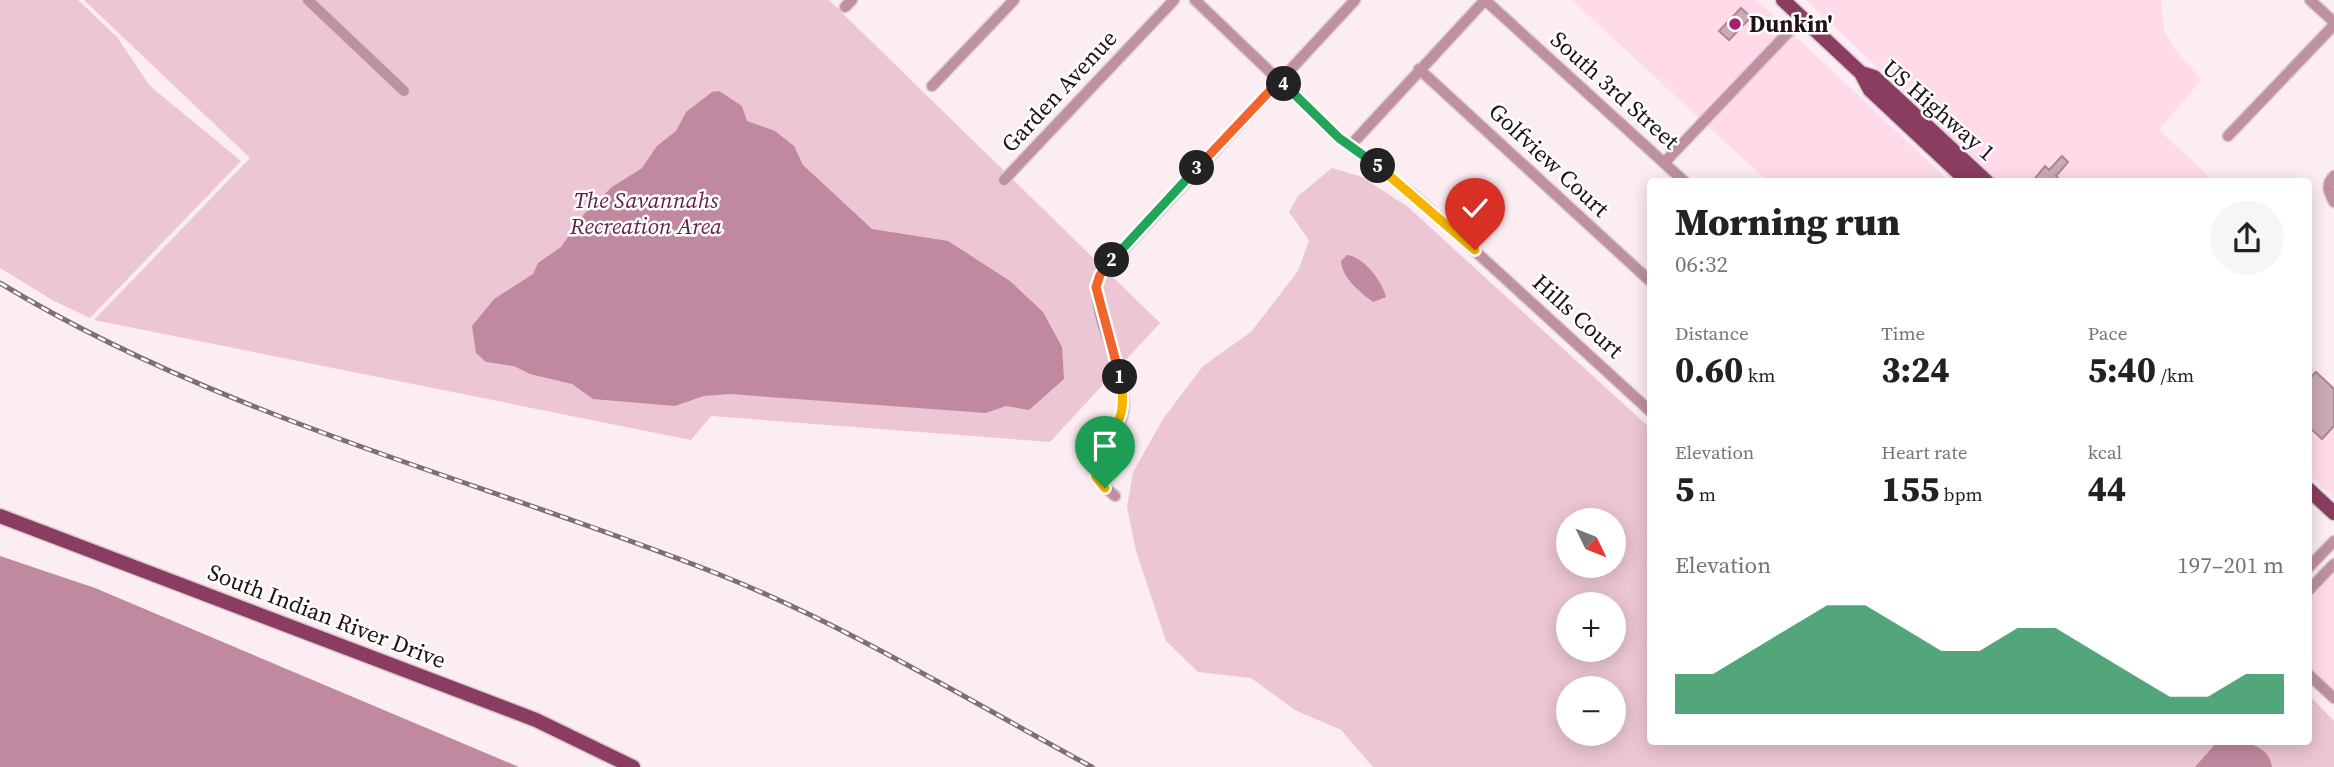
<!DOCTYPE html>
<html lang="en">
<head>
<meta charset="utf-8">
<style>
	:root { --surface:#fff; --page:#f6f6f6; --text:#222; --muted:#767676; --accent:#0b8043 }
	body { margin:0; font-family:"Source Serif 4",serif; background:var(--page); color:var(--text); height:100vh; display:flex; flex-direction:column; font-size:26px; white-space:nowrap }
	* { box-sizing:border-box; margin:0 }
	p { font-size:23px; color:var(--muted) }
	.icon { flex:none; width:38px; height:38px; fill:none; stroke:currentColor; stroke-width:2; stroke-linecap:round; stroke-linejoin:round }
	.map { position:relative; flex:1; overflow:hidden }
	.side { position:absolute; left:1647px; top:178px; width:665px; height:567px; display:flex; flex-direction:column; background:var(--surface); border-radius:7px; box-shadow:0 4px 18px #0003 }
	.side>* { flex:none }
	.needle { width:46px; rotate:133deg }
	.tools { position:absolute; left:1556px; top:508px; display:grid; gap:14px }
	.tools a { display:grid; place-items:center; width:70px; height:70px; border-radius:50%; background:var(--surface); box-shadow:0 4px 18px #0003; font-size:35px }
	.pin { position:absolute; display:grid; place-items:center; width:60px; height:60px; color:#fff; margin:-72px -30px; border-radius:50% 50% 50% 0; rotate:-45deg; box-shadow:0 0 7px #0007 }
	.pin .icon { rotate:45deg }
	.km { position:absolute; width:35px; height:35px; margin:-18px; border-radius:50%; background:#222; color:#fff; font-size:19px; line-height:35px; text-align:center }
	.round { display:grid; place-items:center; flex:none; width:74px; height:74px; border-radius:37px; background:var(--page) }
	.summary { display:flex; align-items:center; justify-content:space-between; height:119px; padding:0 28px }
	h1 { font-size:38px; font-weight:800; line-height:52px }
	.stats { display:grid; grid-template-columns:repeat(3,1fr); gap:10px; height:119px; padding:7px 28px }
	.stats div { display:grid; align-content:center }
	.stats b { font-size:35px; font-weight:800 }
	.stats small { font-size:19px; font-weight:400 }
	.stats p { font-size:19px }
	.chart { height:196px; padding:14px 28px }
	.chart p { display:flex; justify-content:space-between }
	.chart svg { width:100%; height:126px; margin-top:7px; fill:var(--accent); opacity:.7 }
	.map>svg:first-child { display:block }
</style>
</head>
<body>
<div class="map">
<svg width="2334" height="767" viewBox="0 0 2334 767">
	<rect width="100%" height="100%" fill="#fcedf2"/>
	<path fill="#ffdbe9" d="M 1572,0 L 1757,0 L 1786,27 L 1699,118 Z
		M 1806,0 L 2161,0 L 2164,30 L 2173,47 L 2201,80 L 2159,130 L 2215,182 L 1998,182 Z
		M 1793,34 L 1857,94 L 1950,182 L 1769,182 L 1706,125 Z
		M 2308,363 L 2334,387 L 2334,498 L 2308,474 Z
		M 2334,573 L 2334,691 L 2308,667 L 2308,601 Z"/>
	<path fill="#ecc6d4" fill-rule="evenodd" d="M 0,0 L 78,0 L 117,37 L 150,86 L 241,161 L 90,318 L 54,301 L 0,268 Z
		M 84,0 L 829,0 L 1160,323 L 1050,442 L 711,416 L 691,440 L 94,320 L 250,158 Z
		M 1332,168 L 1362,177 L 1408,207 L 1650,428 L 1650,742 L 2308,742 L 2308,694 L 2334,721 L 2334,767 L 1373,767 L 1341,730 L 1295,710 L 1251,678 L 1198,672 L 1166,641 L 1136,551 L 1127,507 L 1133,472 L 1163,419 L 1203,366 L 1251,332 L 1298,271 L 1309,240 L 1289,212 L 1298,196 ZM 1568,520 L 1614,520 L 1614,565 L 1568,565 ZM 1568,604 L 1614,604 L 1614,649 L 1568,649 ZM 1568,688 L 1614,688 L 1614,733 L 1568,733 Z"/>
	<path fill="#c1899f" d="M 719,91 L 742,106 L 747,121 L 775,131 L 794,146 L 803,165 L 872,229 L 948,241 L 1010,281 L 1043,312 L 1062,347 L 1064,379 L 1029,410 L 1006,406 L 986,413 L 730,394 L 704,396 L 675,406 L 593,399 L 572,384 L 530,374 L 514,366 L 486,362 L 476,353 L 472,326 L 494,299 L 533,274 L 538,263 L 561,247 L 584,214 L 612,187 L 642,168 L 657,146 L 676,131 L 686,112 L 712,92 Z
		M 1347,255 C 1363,256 1383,282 1386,297 L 1373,302 C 1360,292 1342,278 1341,261 Z
		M 0,556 L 95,588 L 519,767 L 0,767 Z
		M 2217,742 C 2237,742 2268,740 2272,767 L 2195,767 Z"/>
	<path fill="#cdaab7" stroke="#a98894" stroke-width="2" d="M 1741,8 L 1751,17 L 1729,40 L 1719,31 Z
		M 2062,156 L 2068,162 L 2056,176 L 2062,182 L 2032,182 L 2045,166 L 2049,170 Z
		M 2316,372 L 2334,389 L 2334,426 L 2322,439 L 2308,426 L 2308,380 Z"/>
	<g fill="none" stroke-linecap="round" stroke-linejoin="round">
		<defs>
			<path id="minor" d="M 308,0 L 404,91
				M 1195,0 L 1339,138 L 1416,197 L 1650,411
				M 1485,0 L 1685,182
				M 2310,0 L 2334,22
				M 845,7 L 852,0
				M 1419,69 L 1650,281
				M 932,86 L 1014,0
				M 2228,136 L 2334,25
				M 1351,145 L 1485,0
				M 1664,163 L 1802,18
				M 2334,176 C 2325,185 2329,192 2334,202
				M 1004,180 L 1174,0
				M 1115,496 C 1060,450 1122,448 1124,407 C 1126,365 1086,313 1100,275 L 1355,0
				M 2308,568 L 2334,541
				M 2308,591 L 2334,564
				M 2308,674 L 2334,698"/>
			<path id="major" d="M 1783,0 L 1861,73 L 1874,77 L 1987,182
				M 1861,73 L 1870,90 L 1968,182
				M 2308,489 L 2334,513
				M 0,516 L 536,720 L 633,767"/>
		</defs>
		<use href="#minor" stroke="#d9cacf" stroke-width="13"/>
		<use href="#major" stroke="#d9cacf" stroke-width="17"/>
		<use href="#minor" stroke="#be90a2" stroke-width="10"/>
		<use href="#major" stroke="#8b3d61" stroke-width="14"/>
		<defs>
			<path id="rail" d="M 0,283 C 222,418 478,479 718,574 C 846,625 970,701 1092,767"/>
		</defs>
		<use href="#rail" stroke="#7d6f74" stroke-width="5"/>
		<use href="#rail" stroke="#fff" stroke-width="2.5" stroke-dasharray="8" stroke-linecap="butt"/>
	</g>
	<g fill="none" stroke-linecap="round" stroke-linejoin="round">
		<defs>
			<path id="split-1" d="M 1105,488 L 1096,477 L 1093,454 C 1118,425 1128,416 1120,377"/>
			<path id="split-2" d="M 1112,260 L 1100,275 L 1096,287 L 1120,377"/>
			<path id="split-3" d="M 1112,260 L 1197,168"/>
			<path id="split-4" d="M 1197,168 L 1280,80 L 1284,84"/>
			<path id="split-5" d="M 1284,84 L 1339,138 L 1378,166"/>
			<path id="split-6" d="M 1378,166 L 1475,250"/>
		</defs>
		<use href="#split-1" stroke="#fff" stroke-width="14"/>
		<use href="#split-2" stroke="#fff" stroke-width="14"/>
		<use href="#split-3" stroke="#fff" stroke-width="14"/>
		<use href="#split-4" stroke="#fff" stroke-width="14"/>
		<use href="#split-5" stroke="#fff" stroke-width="14"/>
		<use href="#split-6" stroke="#fff" stroke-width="14"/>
		<use href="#split-1" stroke="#f5b400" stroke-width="9"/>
		<use href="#split-2" stroke="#f0652b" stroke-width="9"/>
		<use href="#split-3" stroke="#22a559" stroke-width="9"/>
		<use href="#split-4" stroke="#f0652b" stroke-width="9"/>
		<use href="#split-5" stroke="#22a559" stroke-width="9"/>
		<use href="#split-6" stroke="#f5b400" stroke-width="9"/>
	</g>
	<circle fill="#a72069" stroke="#fff" stroke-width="2.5" cx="1735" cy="24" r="7"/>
	<g text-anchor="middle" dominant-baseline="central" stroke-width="5" stroke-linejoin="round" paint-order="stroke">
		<g font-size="23" font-weight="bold" fill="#1f1217" stroke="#fff" text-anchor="start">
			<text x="1749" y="24">Dunkin'</text>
		</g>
		<g font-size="23" fill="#1f1217" stroke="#fff">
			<text transform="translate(1615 90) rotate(42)">South 3rd Street</text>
			<text transform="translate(1059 91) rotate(-47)">Garden Avenue</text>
			<text transform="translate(1939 110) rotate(41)">US Highway 1</text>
			<text transform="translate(1549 160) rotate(43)">Golfview Court</text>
			<text transform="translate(1578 316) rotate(42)">Hills Court</text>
			<text transform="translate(327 616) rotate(21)">South Indian River Drive</text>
		</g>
		<g font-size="23" font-style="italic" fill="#631f40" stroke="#fff">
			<text x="646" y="200">The Savannahs<tspan x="646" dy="26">Recreation Area</tspan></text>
		</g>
	</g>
</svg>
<div class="tools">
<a><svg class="needle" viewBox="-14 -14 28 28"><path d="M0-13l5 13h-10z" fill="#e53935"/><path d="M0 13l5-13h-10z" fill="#767676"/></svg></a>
<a>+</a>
<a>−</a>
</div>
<div class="pin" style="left:1105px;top:488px;background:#1e9e55"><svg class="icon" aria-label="arrive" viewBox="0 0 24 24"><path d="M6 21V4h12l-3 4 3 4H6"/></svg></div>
<div class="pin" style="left:1475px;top:250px;background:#d93025"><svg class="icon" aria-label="check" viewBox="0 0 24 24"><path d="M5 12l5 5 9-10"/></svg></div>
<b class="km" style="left:1120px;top:377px">1</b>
<b class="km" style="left:1112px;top:260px">2</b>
<b class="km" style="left:1197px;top:168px">3</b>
<b class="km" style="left:1284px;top:84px">4</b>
<b class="km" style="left:1378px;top:166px">5</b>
<section class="side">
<div class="summary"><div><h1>Morning run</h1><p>06:32</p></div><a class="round"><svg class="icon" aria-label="share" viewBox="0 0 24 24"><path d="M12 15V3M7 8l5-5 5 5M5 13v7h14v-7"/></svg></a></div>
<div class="stats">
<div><p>Distance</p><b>0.60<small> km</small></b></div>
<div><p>Time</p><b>3:24</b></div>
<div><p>Pace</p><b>5:40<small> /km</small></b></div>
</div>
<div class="stats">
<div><p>Elevation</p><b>5<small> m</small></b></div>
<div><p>Heart rate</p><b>155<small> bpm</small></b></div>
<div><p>kcal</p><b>44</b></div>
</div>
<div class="chart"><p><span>Elevation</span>197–201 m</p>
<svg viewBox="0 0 160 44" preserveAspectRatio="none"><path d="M0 44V30L10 30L20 22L30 14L40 6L50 6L60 14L70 22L80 22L90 14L100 14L110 22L120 30L130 38L140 38L150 30L160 30V44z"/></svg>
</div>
</section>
</div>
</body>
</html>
